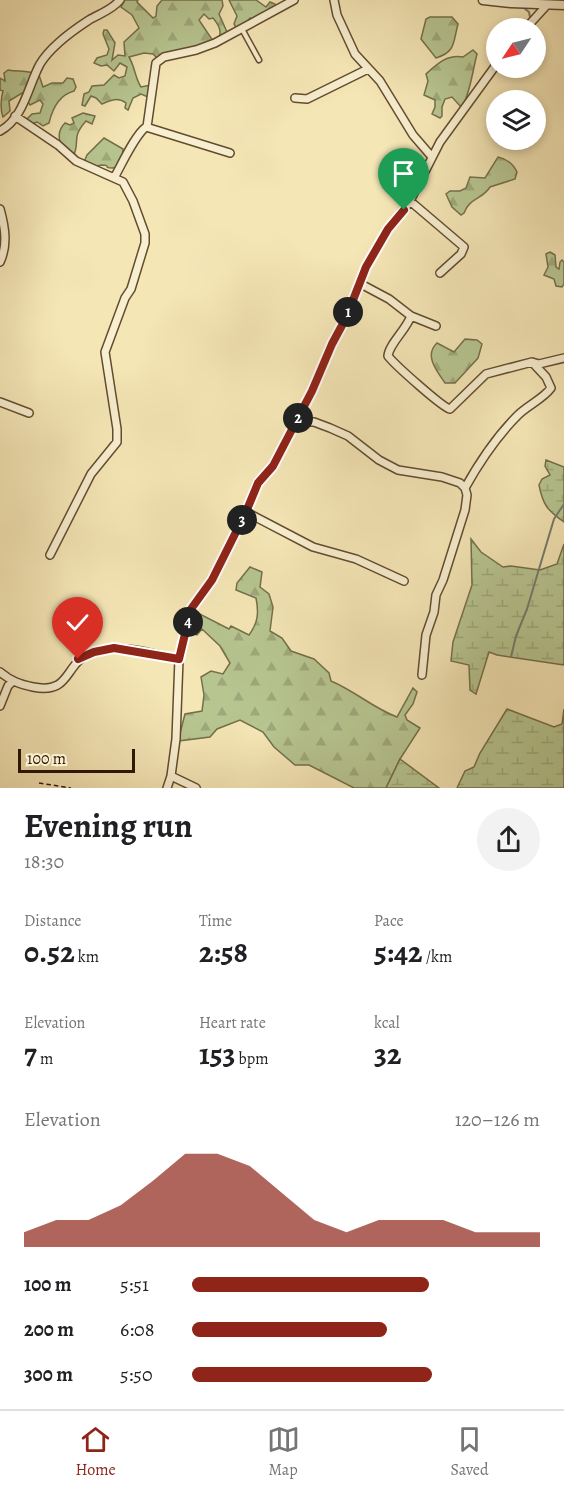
<!DOCTYPE html>
<html lang="en">
<head>
<meta charset="utf-8">
<style>
	:root { --surface:#fff; --page:#f2f2f2; --text:#202124; --muted:#757577; --line:#e0e0e0; --accent:#8f2418 }
	body { margin:0; font-family:Alegreya,serif; background:var(--page); color:var(--text); height:100vh; display:flex; flex-direction:column; font-size:22px; white-space:nowrap }
	* { box-sizing:border-box; margin:0 }
	p { font-size:20px; color:var(--muted) }
	.icon { flex:none; width:33px; height:33px; fill:none; stroke:currentColor; stroke-width:2; stroke-linecap:round; stroke-linejoin:round }
	.map { position:relative; height:788px; overflow:hidden }
	.side { display:flex; flex-direction:column; background:var(--surface); flex:1 }
	.side>* { flex:none }
	.needle { width:39px; rotate:235deg }
	.tools { position:absolute; left:486px; top:18px; display:grid; gap:12px }
	.tools a { display:grid; place-items:center; width:60px; height:60px; border-radius:50%; background:var(--surface); box-shadow:0 3px 9px #0003; font-size:30px }
	.scale { position:absolute; left:18px; bottom:15px; width:117px; box-sizing:border-box; padding-left:6px; border:3px solid #311802; border-top:0; font-size:16px; line-height:21px; white-space:nowrap; color:#311802; -webkit-text-stroke:4px #f8efd0; paint-order:stroke }
	.pin { position:absolute; display:grid; place-items:center; width:51px; height:51px; color:#fff; margin:-62px -26px; border-radius:50% 50% 50% 0; rotate:-45deg; box-shadow:0 0 6px #0007 }
	.pin .icon { rotate:45deg }
	.km { position:absolute; width:30px; height:30px; margin:-15px; border-radius:50%; background:#222; color:#fff; font-size:16px; line-height:30px; text-align:center }
	.round { display:grid; place-items:center; flex:none; width:63px; height:63px; border-radius:32px; background:var(--page) }
	.head { display:flex; align-items:center; justify-content:space-between; height:102px; padding:0 24px }
	h1 { font-size:33px; font-weight:700; line-height:45px }
	.metrics { display:grid; grid-template-columns:repeat(3,1fr); gap:9px; height:102px; padding:6px 24px }
	.metrics div { display:grid; align-content:center }
	.metrics b { font-size:30px; font-weight:700 }
	.metrics small { font-size:16px; font-weight:400 }
	.metrics p { font-size:16px }
	.chart { height:168px; padding:12px 24px }
	.chart p { display:flex; justify-content:space-between }
	.chart svg { width:100%; height:108px; margin-top:6px; fill:var(--accent); opacity:.7 }
	ul { padding:0 24px; list-style:none; font-size:20px }
	li { display:grid; grid-template-columns:96px 72px 1fr; align-items:center; height:45px }
	li i { height:15px; border-radius:8px; background:var(--accent) }
	.dock { display:flex; justify-content:space-around; align-items:center; height:84px; border-top:2px solid var(--line); background:var(--surface); font-size:16px; color:var(--muted) }
	.dock a { display:grid; justify-items:center; gap:3px }
	.dock .current { color:var(--accent) }
	.map>svg:first-child { display:block }
</style>
</head>
<body>
<div class="map">
<svg width="564" height="788" viewBox="0 0 564 788">
	<defs>
		<pattern id="forest-firs" width="22" height="20" patternUnits="userSpaceOnUse" patternTransform="scale(1.5)"><rect width="22" height="20" fill="#b7c691"/><path d="M5 1l3.5 6h-7zM16 11l3.5 6h-7z" fill="#9ea97b"/></pattern>
		<pattern id="wetland-marsh" width="20" height="14" patternUnits="userSpaceOnUse" patternTransform="scale(1.5)"><rect width="20" height="14" fill="#b7c691"/><path d="M1 5h8M5 5V1M11 12h8M15 12V8" fill="none" stroke="#9ea97b"/></pattern>
	</defs>
	<rect width="100%" height="100%" fill="#f5e6b6"/>
	<filter id="stains"><feTurbulence type="fractalNoise" baseFrequency=".00333" numOctaves="4"/><feColorMatrix values="0 0 0 0 .2 0 0 0 0 .09 0 0 0 0 .02 0 0 0 .5 -.17"/></filter>
	<radialGradient id="worn" r=".72"><stop offset=".6" stop-color="#630" stop-opacity="0"/><stop offset="1" stop-color="#630" stop-opacity=".3"/></radialGradient>
	<path fill="url(#forest-firs)" stroke="#746f4a" stroke-width="1.5" d="M 125,0 L 138,0 L 137,2 L 153,18 L 156,16 L 157,6 L 162,0 L 222,0 L 223,6 L 219,14 L 227,32 L 221,38 L 219,38 C 222,30 218,24 213,18 L 209,19 L 204,14 L 199,20 L 213,41 L 211,43 L 158,59 L 153,54 L 144,53 L 129,57 C 135,67 135,78 141,87 L 151,85 L 148,97 L 141,94 L 133,98 L 128,110 L 125,108 L 126,103 C 118,97 111,100 102,104 L 96,98 L 91,96 L 85,106 L 82,105 L 84,94 L 89,92 L 92,86 L 104,85 L 114,75 L 119,78 L 125,76 L 127,67 L 120,63 L 114,71 L 107,65 L 101,66 L 94,63 L 97,58 L 107,55 L 109,49 L 103,34 L 104,30 L 107,30 L 115,43 L 112,60 L 118,55 L 125,56 L 124,42 L 139,28 L 132,15 L 121,7 Z
		M 229,0 L 256,0 L 266,7 L 270,2 L 275,4 L 277,13 L 258,24 L 250,18 L 244,26 L 237,29 L 234,24 L 237,16 Z
		M 430,17 L 452,17 L 458,24 C 453,42 456,52 436,58 L 421,39 L 426,19 Z
		M 473,50 L 477,54 C 472,73 471,90 462,108 L 452,97 L 445,99 L 442,107 L 442,116 L 440,118 L 432,114 L 435,107 L 435,100 L 424,95 L 428,81 L 426,74 C 437,64 447,54 463,57 Z
		M 8,70 C 19,72 28,70 39,75 L 43,87 L 52,83 L 63,83 L 67,78 L 73,79 L 76,87 L 74,91 C 59,95 52,110 49,123 L 43,126 L 37,122 L 29,125 L 25,121 L 32,114 L 40,113 L 43,104 L 40,100 L 30,105 L 22,93 L 9,101 L 10,111 L 3,117 C 0,110 1,98 3,91 L 0,90 L 0,78 L 5,81 L 4,73 Z
		M 83,113 L 95,116 L 92,124 L 86,121 C 70,139 81,141 73,157 L 61,148 C 59,138 57,131 65,123 L 70,125 L 74,123 L 72,118 Z
		M 104,138 L 123,149 C 123,156 122,168 112,168 C 102,168 112,165 102,165 C 92,166 94,168 83,164 L 87,155 Z
		M 498,157 C 507,159 513,163 517,172 L 515,179 L 490,187 C 483,199 469,198 464,213 L 461,215 L 452,207 L 446,194 L 450,191 L 460,191 L 466,188 L 470,177 L 485,178 Z
		M 550,252 L 555,255 L 556,267 L 559,269 L 560,262 L 562,260 L 564,262 L 564,284 L 562,287 L 556,286 L 554,279 L 544,275 L 548,267 L 546,254 Z
		M 465,339 L 477,340 L 482,344 L 478,358 L 455,383 L 445,383 C 436,370 424,355 437,343 L 454,352 Z
		M 250,567 L 262,572 L 260,587 L 269,594 L 273,607 L 270,631 L 282,638 L 291,651 L 314,659 L 329,673 L 331,681 C 355,691 373,708 397,717 L 413,688 L 417,692 L 413,704 L 405,715 L 407,720 L 420,728 L 400,759 L 386,788 L 354,788 L 309,765 L 295,765 L 274,747 L 263,732 L 240,720 L 217,729 L 210,737 L 178,741 L 185,714 L 202,711 L 204,695 L 201,677 L 211,671 L 223,674 L 230,663 L 220,646 L 202,629 L 197,635 L 190,633 L 189,626 L 194,611 L 229,629 L 231,626 L 249,635 C 258,623 259,613 256,598 L 236,590 L 237,583 Z"/>
	<path fill="url(#wetland-marsh)" stroke="#746f4a" stroke-width="1.5" d="M 546,460 L 564,467 L 564,522 C 547,510 543,505 539,485 L 542,479 L 550,475 L 545,466 Z
		M 471,539 L 481,552 L 503,567 L 511,566 L 540,570 L 557,564 L 564,544 L 564,665 L 497,655 L 489,652 L 476,694 L 470,690 L 469,665 L 451,661 L 453,642 L 472,585 Z
		M 507,709 L 554,727 L 562,724 L 564,709 L 564,788 L 457,788 L 465,771 L 474,767 L 480,753 Z
		M 400,759 L 439,788 L 386,788 Z"/>
	<g fill="none" stroke-linecap="round" stroke-linejoin="round">
		<path stroke="#747b6f" stroke-width="2" d="M 524,8 L 529,12 L 530,17
			M 511,657 L 516,636 L 527,609 L 554,519 L 564,504"/>
		<defs>
			<path id="service" d="M 242,29 L 259,60"/>
			<path id="minor" d="M 334,0 L 337,15 L 355,54 L 380,81 L 413,135 L 432,157
				M 526,28 L 547,5
				M 295,98 L 307,99 L 368,69
				M 15,116 L 58,145 L 76,161 L 123,182 L 133,201 L 145,234 L 145,243 L 131,289 L 125,298 L 105,352 L 117,429 L 117,442 L 91,474 L 50,555
				M 147,127 L 156,63 L 164,57 L 196,50 L 215,43 L 294,0
				M 0,131 C 24,118 28,86 40,64 C 51,46 72,31 89,20 C 99,14 112,10 120,0
				M 114,178 C 122,164 135,135 146,127 L 230,153
				M 410,201 L 464,247 L 461,254 L 440,273
				M 0,209 C 5,227 8,245 0,262
				M 359,283 L 389,299 L 411,316 C 406,330 389,344 388,356 C 395,365 442,407 450,409 L 486,374 L 532,362 L 539,364 L 564,358
				M 411,316 L 436,326
				M 0,402 L 29,413
				M 296,422 L 314,422 L 330,428 L 348,436 L 379,460 L 398,470 L 442,477 L 460,483 L 465,488 L 467,495 L 465,510 L 443,580 L 436,595 L 434,612 L 426,635 L 422,675
				M 465,488 C 480,461 497,436 518,415 C 528,405 543,399 551,388 L 546,377 L 533,363
				M 246,512 L 313,547 L 356,559 L 404,581
				M 0,672 C 11,681 19,684 33,687 C 74,695 62,661 96,651 C 123,644 152,654 179,659
				M 0,706 L 8,686 L 12,682
				M 171,776 L 196,788
				M 167,788 L 171,776 L 176,739 L 179,659 L 191,609 L 212,580 L 246,512 L 257,483 L 273,466 L 312,391 L 332,344 L 346,318 L 366,267 L 388,229 L 410,201 L 440,142 L 496,65"/>
			<path id="tertiary" d="M 483,0 L 511,3 L 564,5"/>
		</defs>
		<use href="#service" stroke="#624c2f" stroke-width="7"/>
		<use href="#minor" stroke="#624c2f" stroke-width="10"/>
		<use href="#tertiary" stroke="#624c2f" stroke-width="11"/>
		<path stroke="#311802" stroke-width="1.5" stroke-dasharray="4.5 3" stroke-linecap="butt" d="M 39,783 L 71,788"/>
		<use href="#service" stroke="#f8efd0" stroke-width="4"/>
		<use href="#minor" stroke="#f8efd0" stroke-width="7"/>
		<use href="#tertiary" stroke="#f8efd0" stroke-width="8"/>
	</g>
	<g fill="none" stroke-linecap="round" stroke-linejoin="round">
		<defs>
			<path id="route" d="M 78,659 L 94,652 L 114,648 L 179,659 L 191,609 L 212,580 L 246,512 L 258,483 L 273,466 L 312,391 L 332,344 L 346,318 L 366,267 L 388,229 L 404,210"/>
		</defs>
		<use href="#route" stroke="#fff" stroke-width="12"/>
		<use href="#route" stroke="#8f2418" stroke-width="8"/>
	</g>
	<rect width="100%" height="100%" filter="url(#stains)"/>
	<rect width="100%" height="100%" fill="url(#worn)"/>
</svg>
<div class="tools">
<a><svg class="needle" viewBox="-14 -14 28 28"><path d="M0-13l5 13h-10z" fill="#e53935"/><path d="M0 13l5-13h-10z" fill="#757577"/></svg></a>
<a><svg class="icon" aria-label="layers" viewBox="0 0 24 24"><path d="M12 4l9 5-9 5-9-5zM3 14l9 5 9-5"/></svg></a>
</div>
<div class="scale">100 m</div>
<div class="pin" style="left:404px;top:210px;background:#1e9e55"><svg class="icon" aria-label="arrive" viewBox="0 0 24 24"><path d="M6 21V4h12l-3 4 3 4H6"/></svg></div>
<div class="pin" style="left:78px;top:659px;background:#d93025"><svg class="icon" aria-label="check" viewBox="0 0 24 24"><path d="M5 12l5 5 9-10"/></svg></div>
<b class="km" style="left:348px;top:312px">1</b>
<b class="km" style="left:298px;top:418px">2</b>
<b class="km" style="left:242px;top:520px">3</b>
<b class="km" style="left:188px;top:622px">4</b>
</div>
<section class="side">
<div class="head"><div><h1>Evening run</h1><p>18:30</p></div><a class="round"><svg class="icon" aria-label="share" viewBox="0 0 24 24"><path d="M12 15V3M7 8l5-5 5 5M5 13v7h14v-7"/></svg></a></div>
<div class="metrics">
<div><p>Distance</p><b>0.52<small> km</small></b></div>
<div><p>Time</p><b>2:58</b></div>
<div><p>Pace</p><b>5:42<small> /km</small></b></div>
</div>
<div class="metrics">
<div><p>Elevation</p><b>7<small> m</small></b></div>
<div><p>Heart rate</p><b>153<small> bpm</small></b></div>
<div><p>kcal</p><b>32</b></div>
</div>
<div class="chart"><p><span>Elevation</span>120–126 m</p>
<svg viewBox="0 0 160 44" preserveAspectRatio="none"><path d="M0 44V38L10 33L20 33L30 27L40 17L50 6L60 6L70 11L80 22L90 33L100 38L110 33L120 33L130 33L140 38L150 38L160 38V44z"/></svg>
</div>
<ul>
<li><b>100 m</b>5:51<i style="width:68%"></i></li>
<li><b>200 m</b>6:08<i style="width:56%"></i></li>
<li><b>300 m</b>5:50<i style="width:69%"></i></li>
</ul>
</section>
<nav class="dock">
<a class="current"><svg class="icon" aria-label="home" viewBox="0 0 24 24"><path d="M3 11l9-7 9 7M6 9v11h12V9"/></svg>Home</a>
<a><svg class="icon" aria-label="map" viewBox="0 0 24 24"><path d="M3 6l6-2 6 2 6-2v14l-6 2-6-2-6 2zM9 4v14M15 6v14"/></svg>Map</a>
<a><svg class="icon" aria-label="saved" viewBox="0 0 24 24"><path d="M7 4h10v16l-5-4-5 4z"/></svg>Saved</a>
</nav>
</body>
</html>
